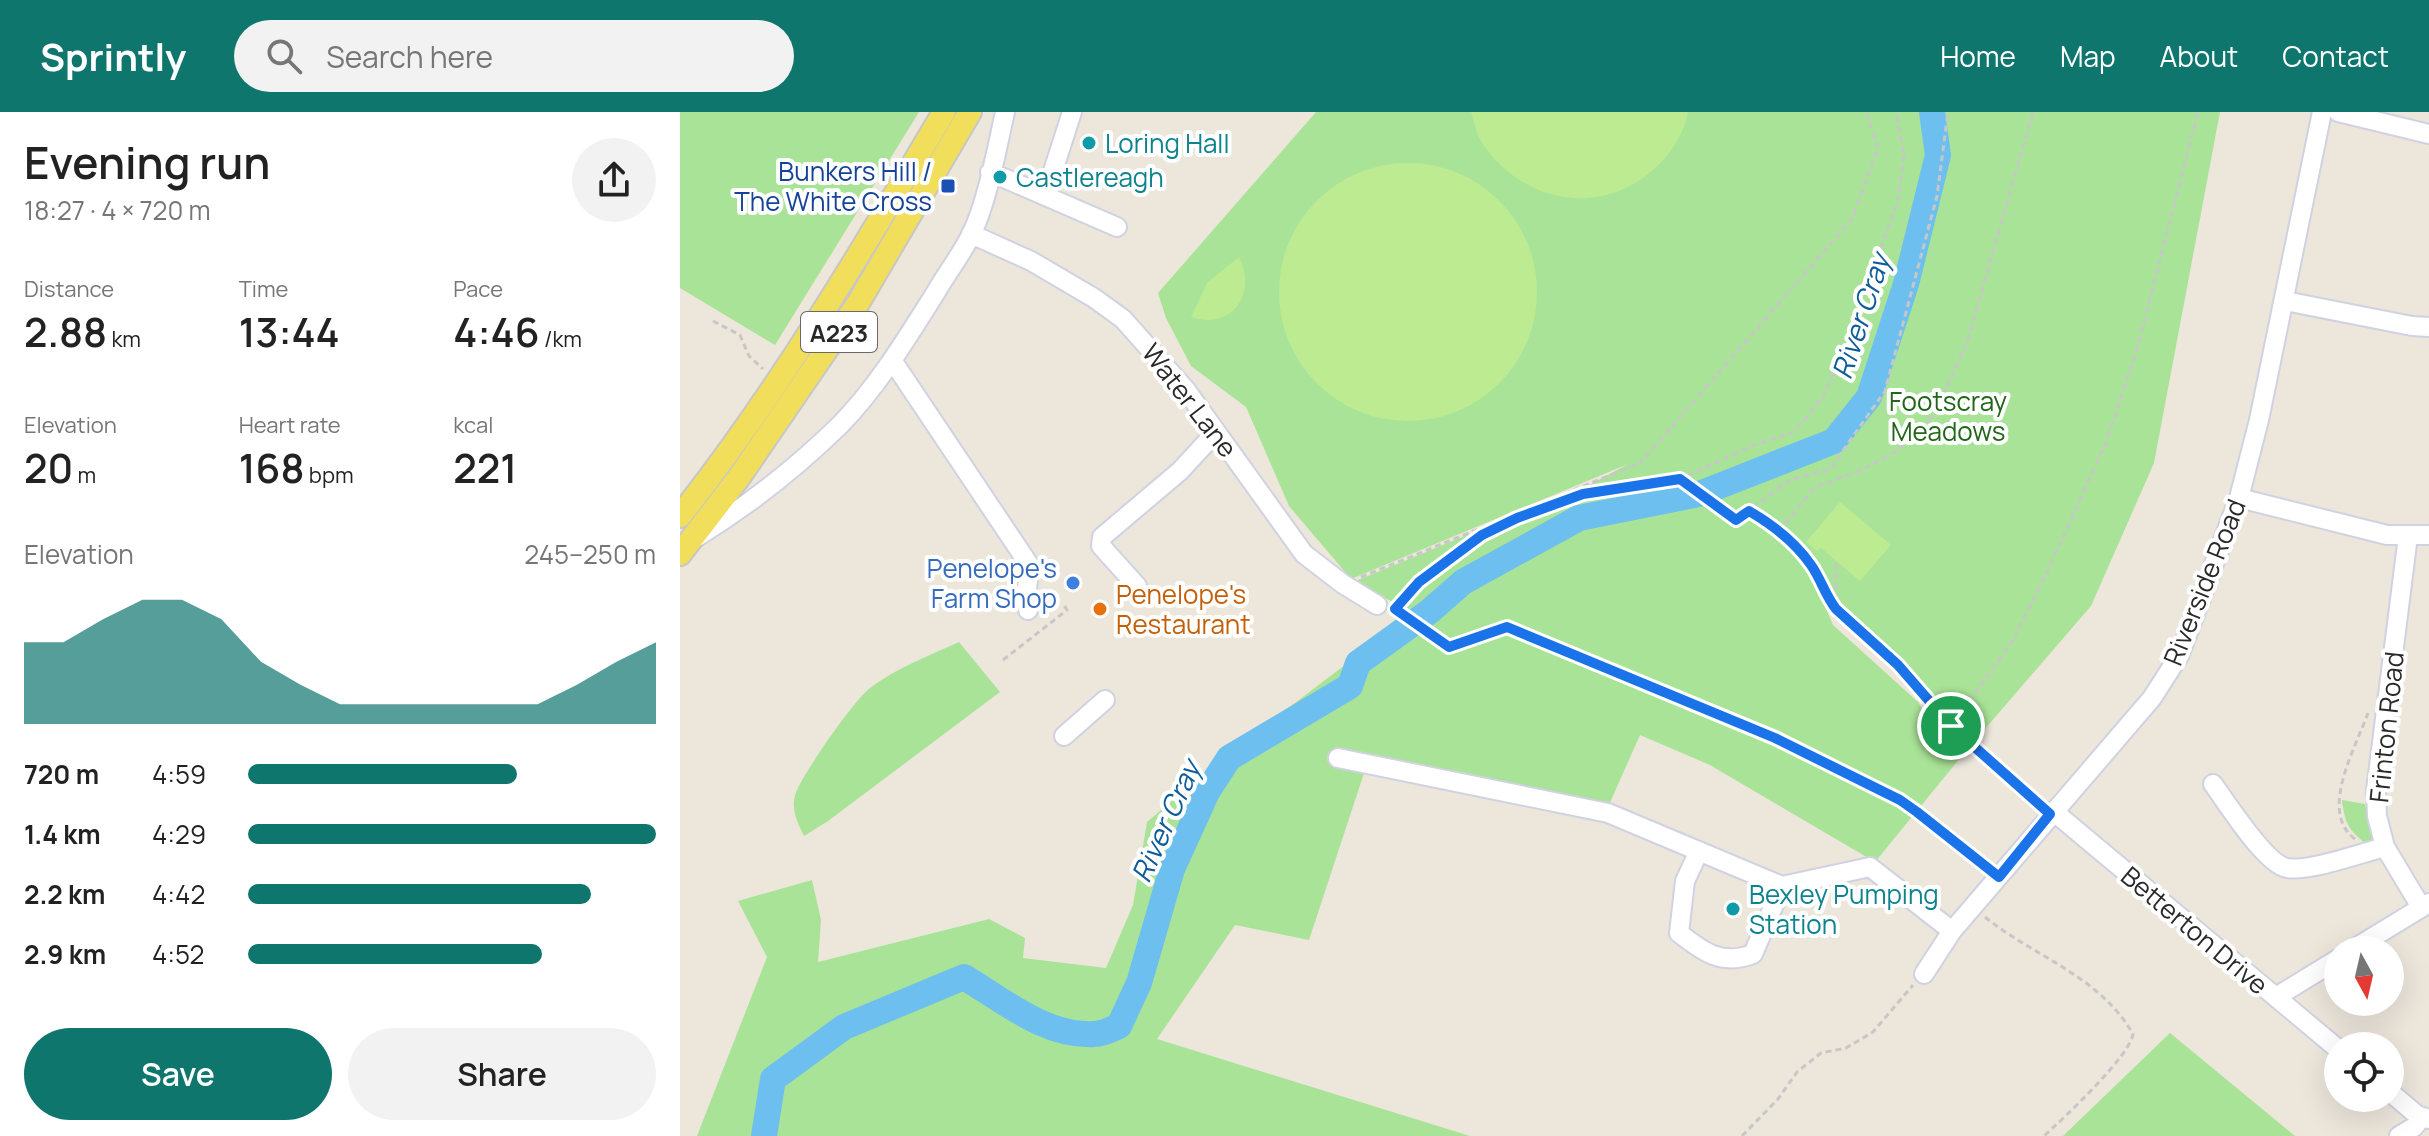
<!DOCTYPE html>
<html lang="en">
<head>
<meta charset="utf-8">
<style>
	:root { --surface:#fff; --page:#f2f2f2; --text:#222; --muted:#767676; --accent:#0f766e }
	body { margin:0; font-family:Manrope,sans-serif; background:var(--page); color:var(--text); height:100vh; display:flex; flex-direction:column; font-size:30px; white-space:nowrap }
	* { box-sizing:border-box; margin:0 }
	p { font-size:26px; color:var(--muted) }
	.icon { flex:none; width:44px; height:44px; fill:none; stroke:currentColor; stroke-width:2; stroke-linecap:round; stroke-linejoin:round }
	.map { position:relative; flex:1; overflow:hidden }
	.drawer { display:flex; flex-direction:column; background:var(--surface); width:680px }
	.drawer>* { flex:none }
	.needle { width:52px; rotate:172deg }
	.tools { position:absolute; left:1644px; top:824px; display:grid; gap:16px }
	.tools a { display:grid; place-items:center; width:80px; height:80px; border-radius:50%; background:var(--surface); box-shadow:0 8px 32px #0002; font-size:40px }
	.pin { position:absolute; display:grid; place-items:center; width:68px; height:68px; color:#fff; margin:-34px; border:4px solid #fff; border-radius:50%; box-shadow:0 2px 8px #0007 }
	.round { display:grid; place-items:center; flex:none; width:84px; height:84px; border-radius:42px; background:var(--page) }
	.overview { display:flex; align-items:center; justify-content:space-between; height:136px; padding:0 24px }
	h1 { font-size:44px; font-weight:600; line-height:60px }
	.metrics { display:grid; grid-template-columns:repeat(3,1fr); gap:12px; height:136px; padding:8px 24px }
	.metrics div { display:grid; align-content:center }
	.metrics b { font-size:40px; font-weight:600 }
	.metrics small { font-size:22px; font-weight:400 }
	.metrics p { font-size:22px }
	.chart { height:224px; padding:16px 24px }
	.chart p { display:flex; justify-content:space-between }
	.chart svg { width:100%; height:144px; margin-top:8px; fill:var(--accent); opacity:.7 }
	.action { display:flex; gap:16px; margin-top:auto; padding:16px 24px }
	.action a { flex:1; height:92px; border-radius:48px; background:var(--accent); color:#fff; font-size:32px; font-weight:600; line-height:92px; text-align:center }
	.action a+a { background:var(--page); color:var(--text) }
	ul { padding:0 24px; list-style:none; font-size:26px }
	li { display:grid; grid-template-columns:128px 96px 1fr; align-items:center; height:60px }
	li i { height:20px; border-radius:10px; background:var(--accent) }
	header { display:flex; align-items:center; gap:48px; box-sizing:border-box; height:112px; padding:0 40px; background:var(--accent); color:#fff }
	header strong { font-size:38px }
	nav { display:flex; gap:44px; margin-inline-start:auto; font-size:28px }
	.search { width:560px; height:72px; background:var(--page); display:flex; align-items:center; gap:20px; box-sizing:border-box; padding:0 28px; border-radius:44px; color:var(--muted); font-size:30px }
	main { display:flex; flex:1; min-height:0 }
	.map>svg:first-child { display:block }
</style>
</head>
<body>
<header>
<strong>Sprintly</strong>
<div class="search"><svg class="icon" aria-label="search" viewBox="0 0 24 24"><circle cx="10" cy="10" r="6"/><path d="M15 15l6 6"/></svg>Search here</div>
<nav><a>Home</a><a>Map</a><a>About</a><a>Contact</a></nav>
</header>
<main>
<section class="drawer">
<div class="overview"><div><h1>Evening run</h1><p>18:27 · 4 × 720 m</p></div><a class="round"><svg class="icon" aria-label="share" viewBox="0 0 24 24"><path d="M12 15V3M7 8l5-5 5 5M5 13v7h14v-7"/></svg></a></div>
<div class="metrics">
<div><p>Distance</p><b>2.88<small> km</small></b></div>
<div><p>Time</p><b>13:44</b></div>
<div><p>Pace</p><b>4:46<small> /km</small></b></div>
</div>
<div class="metrics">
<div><p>Elevation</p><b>20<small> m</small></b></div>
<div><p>Heart rate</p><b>168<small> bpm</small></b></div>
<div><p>kcal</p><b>221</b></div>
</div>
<div class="chart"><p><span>Elevation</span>245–250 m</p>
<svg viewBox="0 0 160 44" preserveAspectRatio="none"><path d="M0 44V19L10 19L20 12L30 6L40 6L50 12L60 25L70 32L80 38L90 38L100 38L110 38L120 38L130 38L140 32L150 25L160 19V44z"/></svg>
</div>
<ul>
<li><b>720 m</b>4:59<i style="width:66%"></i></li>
<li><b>1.4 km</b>4:29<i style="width:100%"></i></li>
<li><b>2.2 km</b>4:42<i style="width:84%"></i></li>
<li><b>2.9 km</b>4:52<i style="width:72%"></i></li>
</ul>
<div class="action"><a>Save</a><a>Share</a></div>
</section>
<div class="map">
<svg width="1749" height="1024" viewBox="0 0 1749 1024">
	<rect width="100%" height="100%" fill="#ece6db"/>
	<path fill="#a9e397" d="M 0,0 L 239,0 L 95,233 L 0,176 Z
		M 636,0 L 1540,0 L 1474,351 L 1411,494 L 1298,625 L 1272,607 L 1225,551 L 1158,495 L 1160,492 L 1135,470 L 1153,513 L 1238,590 L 1250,612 L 1285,640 L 1195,750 L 1030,653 L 960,623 L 928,695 L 689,646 L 629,828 L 555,813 L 477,927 L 790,1024 L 17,1024 L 87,845 L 58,789 L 132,768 L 141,808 L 138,850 L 309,807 L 345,826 L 343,846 L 426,856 L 453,793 L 467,710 L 546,643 L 723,509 L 721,527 L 755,511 L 673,470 L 911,372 L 948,352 L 671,467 L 609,394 L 566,295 L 511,254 L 486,206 L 478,181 Z
		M 279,530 L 320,580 L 148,709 L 124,724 C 118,712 111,698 115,683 C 121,664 174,588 190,576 C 217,556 248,544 279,530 Z
		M 1662,688 L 1685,692 L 1695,734 L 1690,735 C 1670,719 1665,714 1662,688 Z
		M 1490,921 L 1615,1024 L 1383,1024 Z"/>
	<path fill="#bceb92" d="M 791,0 L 1008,0 C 1004,22 991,42 974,57 C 919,107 840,90 801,29 C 796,21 794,9 791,0 Z
		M599 180a129 129 0 1 1 258 0a129 129 0 1 1-258 0Z
		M 559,145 C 578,181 552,219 511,205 L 527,171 Z
		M 1160,390 L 1211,433 L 1180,469 L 1141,436 L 1137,439 L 1126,430 Z"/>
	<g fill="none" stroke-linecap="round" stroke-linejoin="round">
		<path stroke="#6dbfef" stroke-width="26" d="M 84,1024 L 93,967 L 164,915 L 284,865 C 324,889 366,925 415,922 C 423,922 432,917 439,914 L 459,871 L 492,757 L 527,680 L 549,646 L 670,574 L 678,551 L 750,499 L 783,470 L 899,406 L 1019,382 L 1154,329 L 1189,285 L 1226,172 L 1258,43 L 1252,0"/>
		<defs>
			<path id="minor" d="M 1658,0 L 1749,22
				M 310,60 L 437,115
				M 365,84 L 392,0
				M 291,122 L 351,149 L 414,186 L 443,207 L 506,278 L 624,442 L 663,472 L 697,493
				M 1605,189 L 1732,214 L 1749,215
				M 212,248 L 350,454 L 346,483 L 348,498
				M 1559,386 L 1707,423 L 1749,423
				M 1728,424 L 1696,678 L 1697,704 L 1705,735 L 1741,795
				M 17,425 C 69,393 116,356 160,313 C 198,274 227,226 256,180 C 267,161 281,143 291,123 C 307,91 317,36 325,0
				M 457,474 L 421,434 L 422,425 L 500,359 L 536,320
				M 384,624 L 425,588
				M 658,646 L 928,701 L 1102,774 L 1190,755 L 1272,819
				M 1533,672 C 1547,691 1585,752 1607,756 C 1629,760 1681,741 1705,735
				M 1373,699 L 1658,937
				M 1019,739 L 1005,769 L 999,821 C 1023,840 1042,854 1073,842 L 1102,774
				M 1672,838 L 1749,791
				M 1244,862 L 1272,819 L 1472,586 L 1499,544 L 1559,386 L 1579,308 L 1642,0
				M 1596,885 L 1658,847
				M 1710,980 L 1737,1003 L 1749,1007
				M 1719,1024 L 1734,1015 L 1742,1005"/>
			<path id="major" d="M 0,404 C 100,277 182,139 264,0
				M 0,442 L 60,364 L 177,193 L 290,0"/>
		</defs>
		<use href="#minor" stroke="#d0d2e2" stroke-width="22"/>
		<use href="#major" stroke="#c7c7c7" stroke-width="26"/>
		<path stroke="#c7c7c7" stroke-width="3" stroke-dasharray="6 4" stroke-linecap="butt" d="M 33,209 L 60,223 L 69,244 L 83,257
			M 1000,368 L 1056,408 L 1109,368 L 1150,357 L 1205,279 L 1257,84 L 1268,0
			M 1069,399 C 1093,413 1114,430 1131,453 C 1141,466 1145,483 1156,497 L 1218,553 L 1271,614 L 1359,692
			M 1099,419 L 1135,375 L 1177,360 L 1217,339 L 1255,301 L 1287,230 L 1353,0
			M 681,465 L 960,351 L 1172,107 L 1198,36 L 1186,0
			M 715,497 L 739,470 L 802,423 L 837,406 L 903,382 L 1000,367 L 1074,333 L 1111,321 L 1125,308 L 1143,284 L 1162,245 L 1218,88 L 1224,44 L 1216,0
			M 1156,497 L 1156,449
			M 716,498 L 769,535 L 827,515 L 1095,626 L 1220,688 L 1237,700 L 1306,754
			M 323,548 L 387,498 L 384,493
			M 1271,614 L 1332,530 L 1368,458 L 1426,330 L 1457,237 L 1518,0
			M 1675,727 C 1638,700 1676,635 1688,601
			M 1305,805 C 1354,845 1419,863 1453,922 C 1450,944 1384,1006 1364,1024
			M 1062,1024 L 1098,987 L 1117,960 L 1141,941 L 1166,936 L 1193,920 L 1233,873"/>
		<use href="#minor" stroke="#fff" stroke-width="18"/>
		<use href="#major" stroke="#f1de5b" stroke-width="22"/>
	</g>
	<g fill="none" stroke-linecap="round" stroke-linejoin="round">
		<defs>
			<path id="route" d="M 1000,367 L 1056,408 L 1069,399 C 1093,413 1115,430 1131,453 C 1141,467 1145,483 1156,497 L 1218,553 L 1271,614 L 1370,702 L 1319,765 L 1237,700 L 1220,688 L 1095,626 L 827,515 L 769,535 L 715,497 L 739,470 L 802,423 L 837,406 L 903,382 Z"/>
		</defs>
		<use href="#route" stroke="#fff" stroke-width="16"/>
		<use href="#route" stroke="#1a73e8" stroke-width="10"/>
	</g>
	<g fill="#0f9aa8" stroke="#fff" stroke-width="3">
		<circle cx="409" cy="31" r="8"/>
		<circle cx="320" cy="65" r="8"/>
		<circle cx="1053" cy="797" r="8"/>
	</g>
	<rect fill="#1a4fb4" stroke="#fff" stroke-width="3" x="260" y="66" width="16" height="16" rx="4"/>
	<circle fill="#3f7fe0" stroke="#fff" stroke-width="3" cx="393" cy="471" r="8"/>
	<circle fill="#e8710a" stroke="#fff" stroke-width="3" cx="420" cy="497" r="8"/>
	<g text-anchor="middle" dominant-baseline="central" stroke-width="8" stroke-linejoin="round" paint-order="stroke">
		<rect fill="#fff" stroke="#696969" stroke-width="2" x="121" y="200" width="76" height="40" rx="6"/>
		<g font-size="24" font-weight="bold" fill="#292929">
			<text x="159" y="220">A223</text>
		</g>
		<g font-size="26" fill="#0d838f" stroke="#fff" text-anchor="start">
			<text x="425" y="31">Loring Hall</text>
			<text x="336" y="65">Castlereagh</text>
			<text x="1069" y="782">Bexley Pumping<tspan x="1069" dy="30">Station</tspan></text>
		</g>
		<g font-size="26" fill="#164399" stroke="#fff" text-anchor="end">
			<text x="252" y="59">Bunkers Hill /<tspan x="252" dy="30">The White Cross</tspan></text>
		</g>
		<g font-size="26" fill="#292929" stroke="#fff">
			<text transform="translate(510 288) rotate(52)">Water Lane</text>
			<text transform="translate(1524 470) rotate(-68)">Riverside Road</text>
			<text transform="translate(1706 615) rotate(-84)">Frinton Road</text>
			<text transform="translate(1515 818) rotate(40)">Betterton Drive</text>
		</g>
		<g font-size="26" fill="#216719" stroke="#fff">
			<text x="1268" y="289">Footscray<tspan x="1268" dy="30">Meadows</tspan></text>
		</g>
		<g font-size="26" fill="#366cbe" stroke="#fff" text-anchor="end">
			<text x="377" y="456">Penelope's<tspan x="377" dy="30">Farm Shop</tspan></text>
		</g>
		<g font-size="26" fill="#c56008" stroke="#fff" text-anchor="start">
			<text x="436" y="482">Penelope's<tspan x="436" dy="30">Restaurant</tspan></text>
		</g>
		<g font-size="28" font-style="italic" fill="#0c5b9a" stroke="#fff">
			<text transform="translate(1180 204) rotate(-72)">River Cray</text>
			<text transform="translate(485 709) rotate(-66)">River Cray</text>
		</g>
	</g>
</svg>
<div class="tools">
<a><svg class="needle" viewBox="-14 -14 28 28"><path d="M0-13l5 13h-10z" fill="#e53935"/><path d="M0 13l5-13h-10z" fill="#767676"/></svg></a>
<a><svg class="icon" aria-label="locate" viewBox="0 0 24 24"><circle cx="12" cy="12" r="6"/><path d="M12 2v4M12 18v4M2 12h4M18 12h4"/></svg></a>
</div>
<div class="pin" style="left:1271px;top:614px;background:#1e9e55"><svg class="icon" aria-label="arrive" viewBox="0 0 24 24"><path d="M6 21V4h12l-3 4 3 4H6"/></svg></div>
</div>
</main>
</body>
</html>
